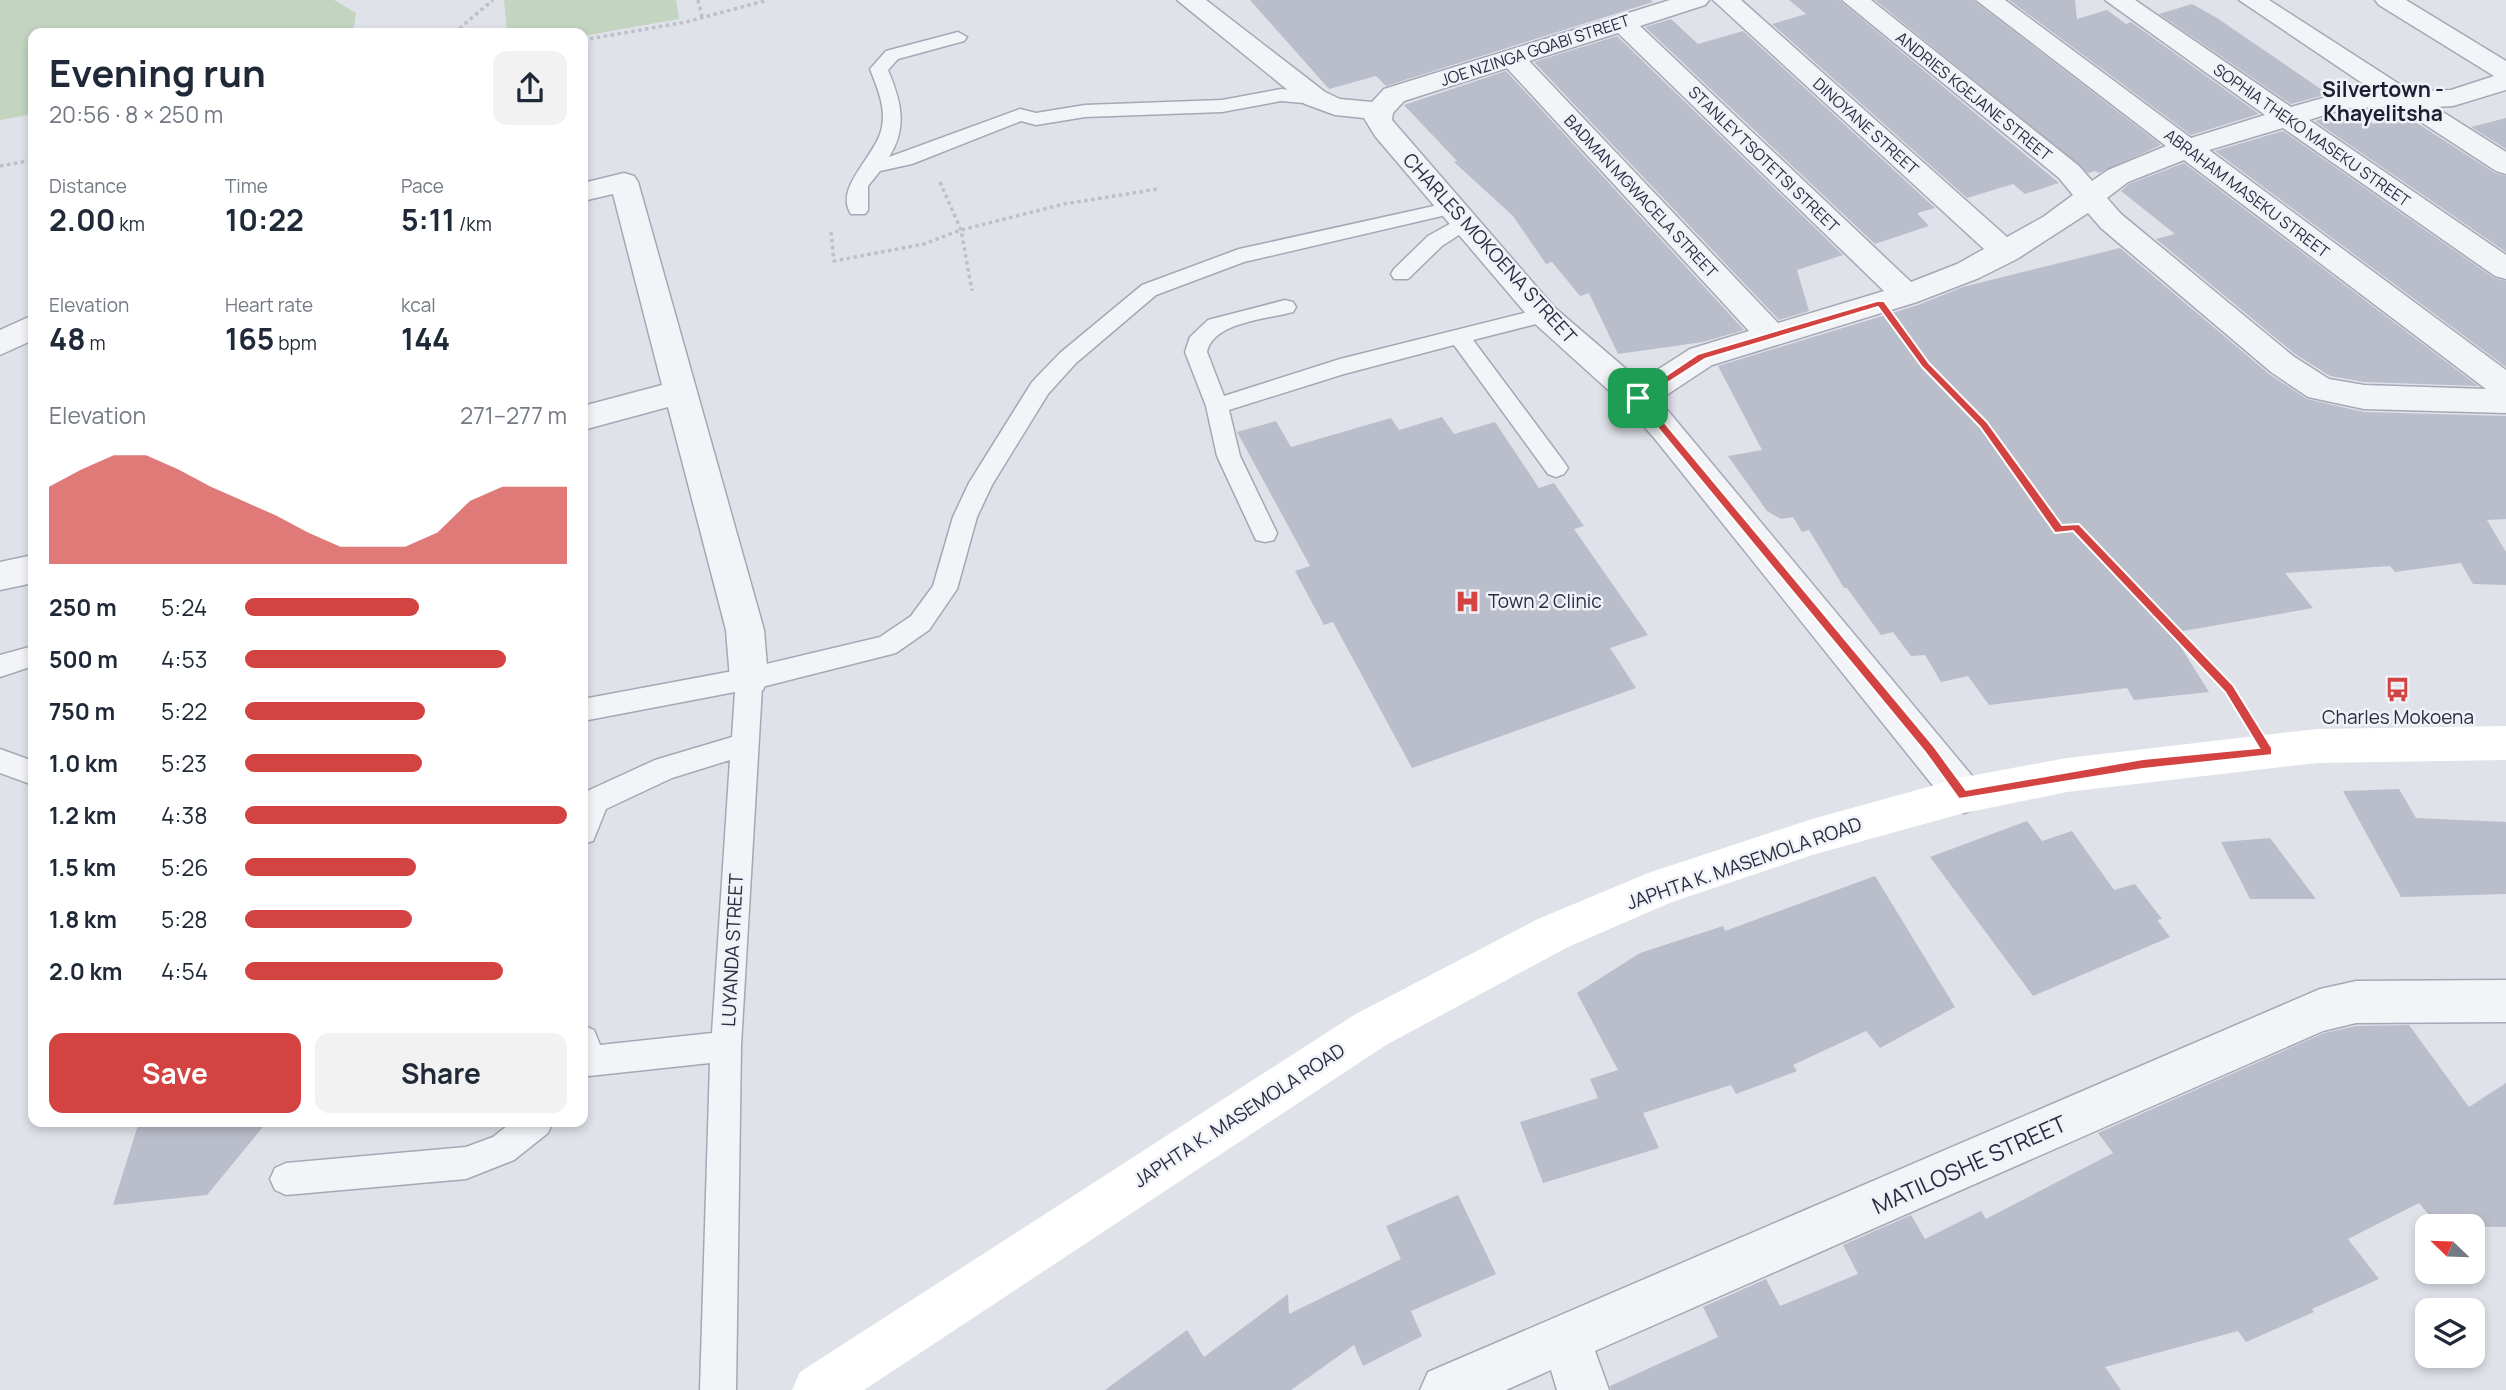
<!DOCTYPE html>
<html lang="en">
<head>
<meta charset="utf-8">
<style>
	:root { --surface:#fff; --page:#f2f2f3; --text:#1f2937; --muted:#747a83; --accent:#d24341 }
	body { margin:0; font-family:Manrope,sans-serif; background:var(--page); color:var(--text); height:100vh; display:flex; flex-direction:column; font-size:26px; white-space:nowrap }
	* { box-sizing:border-box; margin:0 }
	p { font-size:23px; color:var(--muted) }
	.icon { flex:none; width:38px; height:38px; fill:none; stroke:currentColor; stroke-width:2; stroke-linecap:round; stroke-linejoin:round }
	.map { position:relative; flex:1; overflow:hidden }
	.sheet { position:absolute; left:28px; top:28px; width:560px; height:1099px; display:flex; flex-direction:column; background:var(--surface); border-radius:14px; box-shadow:0 4px 10px #0003 }
	.sheet>* { flex:none }
	.needle { width:46px; rotate:293deg }
	.buttons { position:absolute; left:2415px; top:1214px; display:grid; gap:14px }
	.buttons a { display:grid; place-items:center; width:70px; height:70px; border-radius:14px; background:var(--surface); box-shadow:0 4px 10px #0003; font-size:35px }
	.pin { position:absolute; display:grid; place-items:center; width:60px; height:60px; color:#fff; margin:-30px; border-radius:14px; box-shadow:0 4px 10px #0006 }
	.round { display:grid; place-items:center; flex:none; width:74px; height:74px; border-radius:14px; background:var(--page) }
	.head { display:flex; align-items:center; justify-content:space-between; height:119px; padding:0 21px }
	h1 { font-size:38px; font-weight:700; line-height:52px }
	.metrics { display:grid; grid-template-columns:repeat(3,1fr); gap:10px; height:119px; padding:7px 21px }
	.metrics div { display:grid; align-content:center }
	.metrics b { font-size:30px; font-weight:700 }
	.metrics small { font-size:19px; font-weight:400 }
	.metrics p { font-size:19px }
	.chart { height:196px; padding:14px 21px }
	.chart p { display:flex; justify-content:space-between }
	.chart svg { width:100%; height:126px; margin-top:7px; fill:var(--accent); opacity:.7 }
	.cta { display:flex; gap:14px; margin-top:auto; padding:14px 21px }
	.cta a { flex:1; height:80px; border-radius:14px; background:var(--accent); color:#fff; font-size:28px; font-weight:700; line-height:80px; text-align:center }
	.cta a+a { background:var(--page); color:var(--text) }
	ul { padding:0 21px; list-style:none; font-size:23px }
	li { display:grid; grid-template-columns:112px 84px 1fr; align-items:center; height:52px }
	li i { height:18px; border-radius:9px; background:var(--accent) }
	.map>svg:first-child { display:block }
</style>
</head>
<body>
<div class="map">
<svg width="2506" height="1390" viewBox="0 0 2506 1390">
	<rect width="100%" height="100%" fill="#e0e2ea"/>
	<path fill="#c3d4c1" d="M 0,0 L 334,0 L 356,13 L 353,33 L 33,33 L 33,114 L 0,120 Z
		M 504,0 L 676,0 L 679,19 L 583,36 L 583,33 L 507,33 Z"/>
	<path fill="#babdca" d="M 1250,0 L 1651,0 L 1653,2 L 1386,86 L 1376,76 L 1329,89 Z
		M 1789,0 L 1839,0 L 2059,183 L 2025,194 L 2013,184 L 1967,198 L 1772,24 L 1806,14 Z
		M 1875,0 L 1973,0 L 2161,145 L 2099,173 L 2095,171 L 2088,173 Z
		M 2009,0 L 2075,0 L 2077,19 L 2107,10 L 2126,24 L 2131,22 L 2259,114 L 2191,135 Z
		M 2192,4 L 2217,18 L 2328,94 L 2291,104 L 2159,14 Z
		M 1671,19 L 1698,44 L 1743,31 L 1935,208 L 1917,213 L 1929,226 L 1875,244 L 1645,27 Z
		M 1617,36 L 1843,255 L 1797,270 L 1809,311 L 1779,320 L 1534,62 Z
		M 1506,71 L 1744,330 L 1703,342 L 1618,354 L 1589,293 L 1580,296 L 1552,262 L 1546,264 L 1513,216 L 1454,162 L 1457,161 L 1404,105 Z
		M 2355,110 L 2373,124 L 2406,116 L 2495,173 L 2506,176 L 2506,252 L 2315,121 Z
		M 2506,118 L 2506,149 L 2471,127 Z
		M 2283,131 L 2494,278 L 2506,281 L 2506,367 L 2215,151 Z
		M 2184,163 L 2478,386 L 2364,382 L 2330,376 L 2295,354 L 2156,239 L 2175,234 L 2121,191 L 2129,184 Z
		M 2120,248 L 2269,374 L 2307,399 L 2364,412 L 2506,416 L 2506,519 L 2487,520 L 2506,552 L 2506,585 L 2473,584 L 2461,563 L 2395,572 L 2390,566 L 2285,573 L 2313,608 L 2172,633 L 2209,692 L 2134,700 L 2127,688 L 1989,705 L 1968,676 L 1941,682 L 1925,655 L 1911,656 L 1893,632 L 1881,635 L 1847,588 L 1844,588 L 1809,530 L 1802,532 L 1793,517 L 1781,519 L 1767,511 L 1728,456 L 1762,450 L 1718,366 L 1918,305 L 1963,287 Z
		M 1442,417 L 1454,434 L 1495,422 L 1539,488 L 1554,483 L 1584,526 L 1574,529 L 1648,635 L 1610,648 L 1636,688 L 1412,768 L 1333,622 L 1324,625 L 1295,571 L 1310,566 L 1237,432 L 1276,421 L 1291,447 L 1391,418 L 1399,430 Z
		M 2399,789 L 2416,818 L 2506,822 L 2506,894 L 2401,897 L 2343,791 Z
		M 2027,821 L 2042,841 L 2072,831 L 2114,890 L 2135,884 L 2162,919 L 2157,920 L 2170,937 L 2033,996 L 1930,857 Z
		M 2270,838 L 2316,899 L 2250,899 L 2221,842 Z
		M 1875,876 L 1955,1007 L 1880,1048 L 1866,1031 L 1793,1065 L 1797,1071 L 1736,1094 L 1731,1085 L 1643,1113 L 1659,1148 L 1543,1183 L 1520,1122 L 1598,1098 L 1590,1079 L 1618,1070 L 1577,993 L 1640,953 L 1723,926 L 1725,931 Z
		M 2409,1025 L 2469,1107 L 2506,1083 L 2506,1227 L 2439,1227 L 2419,1203 L 2348,1239 L 2379,1279 L 2312,1309 L 2314,1312 L 2246,1342 L 2238,1331 L 2105,1367 L 2121,1390 L 1611,1390 L 1610,1386 L 1718,1337 L 1703,1307 L 1766,1279 L 1780,1306 L 1858,1274 L 1843,1245 L 1911,1215 L 1925,1239 L 1981,1211 L 1986,1219 L 2113,1153 L 2098,1133 L 2324,1033 L 2356,1026 Z
		M 139,1122 L 267,1122 L 207,1195 L 113,1205 Z
		M 1458,1195 L 1496,1274 L 1411,1311 L 1422,1336 L 1363,1366 L 1354,1345 L 1291,1390 L 1105,1390 L 1187,1330 L 1204,1357 L 1288,1294 L 1289,1314 L 1401,1259 L 1386,1226 Z"/>
	<g fill="none" stroke-linecap="round" stroke-linejoin="round">
		<defs>
			<path id="lane" d="M 958,32 L 967,37 L 964,41 L 898,59 L 888,70 C 901,101 908,127 889,157 L 1020,109 L 1036,113 L 1085,105 L 1222,100 L 1281,89 L 1315,92 L 1324,98 L 1315,104 L 1281,101 L 1222,112 L 1085,117 L 1036,125 L 1021,121 L 912,164 L 880,171 L 868,186 L 868,210 L 865,214 L 851,214 C 833,187 877,156 882,127 C 886,107 877,87 870,69 L 886,51 Z
				M 1452,202 L 1459,204 L 1462,208 L 1459,212 L 1244,262 L 1156,295 L 1076,363 L 1048,394 L 992,485 L 977,517 L 957,589 L 929,630 L 896,653 L 762,687 L 741,1046 L 736,1390 L 700,1390 L 710,1063 L 589,1076 L 583,1074 L 583,1025 L 594,1030 L 600,1045 L 712,1033 L 730,760 L 672,778 L 606,809 L 593,841 L 583,844 L 583,798 L 585,792 L 655,760 L 732,737 L 735,692 L 583,721 L 583,699 L 749,668 L 880,637 L 911,616 L 933,586 L 953,517 L 969,483 L 1032,382 L 1060,353 L 1142,285 L 1239,249 Z
				M 1464,216 L 1474,222 L 1471,227 L 1442,246 L 1408,279 L 1394,279 L 1391,274 L 1394,269 L 1428,236 Z
				M 1285,300 L 1293,302 L 1296,307 L 1293,312 C 1268,319 1213,322 1207,352 L 1224,396 L 1340,359 L 1544,308 L 1552,310 L 1555,315 L 1552,320 L 1473,340 L 1564,462 L 1568,468 L 1564,474 L 1556,477 L 1548,474 L 1454,345 L 1344,374 L 1229,410 L 1240,456 L 1277,533 L 1274,540 L 1265,542 L 1256,540 L 1217,456 L 1206,406 L 1185,352 L 1190,337 L 1208,320 Z
				M 33,646 L 33,666 L 0,677 L 0,655 Z
				M 0,749 L 33,761 L 33,785 L 0,773 Z
				M 512,1122 L 553,1122 L 548,1133 L 514,1160 L 466,1179 L 286,1195 L 275,1190 L 270,1179 L 275,1168 L 286,1163 L 466,1147 L 493,1137 Z"/>
			<path id="street" d="M 1177,0 L 1206,0 L 1325,92 L 1340,99 L 1372,102 L 1384,89 L 1670,0 L 1709,0 L 1705,5 L 1640,26 L 1911,282 L 1957,264 L 1984,249 L 1713,0 L 1741,0 L 2007,237 L 2043,217 L 2073,195 L 2059,178 L 1842,0 L 1871,0 L 2079,166 L 2092,181 L 2108,170 L 2166,146 L 1976,0 L 2005,0 L 2191,138 L 2265,115 L 2105,0 L 2135,0 L 2291,107 L 2344,92 L 2374,91 L 2239,0 L 2269,0 L 2410,91 L 2451,90 L 2494,76 L 2379,5 L 2375,0 L 2406,0 L 2506,61 L 2506,90 L 2453,106 L 2435,107 L 2506,152 L 2506,174 L 2496,171 L 2398,107 L 2346,108 L 2309,120 L 2506,255 L 2506,279 L 2495,276 L 2283,128 L 2209,150 L 2506,370 L 2506,413 L 2364,409 L 2308,397 L 2271,372 L 2101,228 L 2088,213 L 2017,259 L 1979,278 L 1917,302 L 1712,365 L 1659,400 L 1978,783 L 1984,795 L 1978,807 L 1964,813 L 1950,807 L 1655,439 L 1626,406 L 1533,322 L 1375,136 L 1364,118 L 1335,115 L 1305,104 ZM 1618,33 L 1884,291 L 1778,323 L 1529,61 ZM 1507,68 L 1749,331 L 1690,349 L 1640,381 L 1555,308 L 1392,120 L 1393,113 L 1404,101 ZM 2184,160 L 2486,389 L 2364,385 L 2329,379 L 2293,356 L 2121,214 L 2107,198 L 2128,182 Z
				M 624,173 L 634,176 L 638,182 L 764,630 L 768,679 L 763,690 L 749,695 L 735,690 L 730,679 L 726,630 L 668,407 L 583,430 L 583,406 L 662,385 L 613,194 L 583,201 L 583,183 Z
				M 33,315 L 33,340 L 0,355 L 0,330 Z
				M 33,555 L 33,583 L 0,590 L 0,562 Z
				M 2506,980 L 2506,1022 L 2356,1023 L 2323,1031 L 1595,1351 L 1609,1390 L 1557,1390 L 1551,1370 L 1506,1390 L 1420,1390 L 1428,1372 L 2320,989 L 2356,981 Z"/>
		</defs>
		<use href="#lane" stroke="#a5a8b4" stroke-width="3"/>
		<use href="#street" stroke="#a5a8b4" stroke-width="3"/>
		<path stroke="#bec0c9" stroke-width="3.5" stroke-dasharray="3.5 3.5" stroke-linecap="butt" d="M 698,0 L 702,17
			M 454,33 L 493,0
			M 583,40 L 686,22 L 768,0
			M 0,166 L 33,160
			M 940,182 L 961,230 L 972,291
			M 831,232 L 834,261 L 924,244 L 961,230 L 1064,204 L 1158,189
			M 1904,335 L 1922,361"/>
		<path stroke="#bec0c9" stroke-width="4.5" stroke-dasharray="5 5" stroke-linecap="butt" d="M 1921,359 L 1984,425 L 2059,530 L 2075,527 L 2229,688 L 2243,711"/>
		<use href="#lane" fill="#f3f4f8" fill-rule="evenodd"/>
		<use href="#street" fill="#f3f4f8" fill-rule="evenodd"/>
		<path fill="#fff" fill-rule="evenodd" d="M 2506,726 L 2506,760 L 2317,763 L 2067,792 L 1964,813 L 1812,855 L 1672,902 L 1568,947 L 1386,1045 L 864,1390 L 792,1390 L 800,1372 L 1354,1015 L 1538,919 L 1648,873 L 1812,819 L 1964,777 L 2067,758 L 2317,729 Z"/>
	</g>
	<path fill="#d24341" stroke="#fff" stroke-width="2" fill-rule="evenodd" d="M 1877,301 L 1884,301 L 1929,363 L 1987,422 L 2062,525 L 2079,524 L 2233,685 L 2272,748 L 2272,755 L 2143,769 L 1959,799 L 1925,752 L 1633,398 L 1698,354 ZM 1878,307 L 1922,367 L 1980,427 L 2055,533 L 2073,531 L 2225,692 L 2259,748 L 2143,759 L 1966,790 L 1933,745 L 1644,398 L 1705,359 Z"/>
	<defs>
		<symbol id="hospital-bare" viewBox="-9 -9 18 18"><path d="M-5-5h3v3.5h4V-5h3V5h-3V1.5h-4V5h-3Z" fill="#d24341" stroke="#f0f2f7" stroke-width="2.5" paint-order="stroke"/></symbol>
		<symbol id="bus-bare" viewBox="-9 -9 18 18"><path d="M-5-6H5V4H4V6H2V4H-2V6H-4V4H-5ZM-3.5-4V0h7V-4ZM-3.5 1.2v1.5H-2V1.2ZM2 1.2v1.5H3.5V1.2Z" fill="#d24341" stroke="#f0f2f7" stroke-width="2.5" paint-order="stroke"/></symbol>
	</defs>
	<g fill-rule="evenodd">
		<use href="#hospital-bare" x="1450" y="584" width="35" height="35"/>
		<use href="#bus-bare" x="2380" y="672" width="35" height="35"/>
	</g>
	<g text-anchor="middle" dominant-baseline="central" stroke-width="5" stroke-linejoin="round" paint-order="stroke">
		<g font-size="16" fill="#282d42" stroke="#f0f2f7">
			<text transform="translate(1535 50) rotate(-18)">JOE NZINGA GQABI STREET</text>
			<text transform="translate(1974 96) rotate(39)">ANDRIES KGEJANE STREET</text>
			<text transform="translate(1866 126) rotate(42)">DINOYANE STREET</text>
			<text transform="translate(2312 135) rotate(35)">SOPHIA THEKO MASEKU STREET</text>
			<text transform="translate(1764 159) rotate(44)">STANLEY TSOTETSI STREET</text>
			<text transform="translate(2247 193) rotate(37)">ABRAHAM MASEKU STREET</text>
			<text transform="translate(1641 196) rotate(47)">BADMAN MGWACELA STREET</text>
		</g>
		<g font-size="19" fill="#282d42" stroke="#f0f2f7">
			<text transform="translate(1490 248) rotate(48)">CHARLES MOKOENA STREET</text>
			<text transform="translate(1744 863) rotate(-19)">JAPHTA K. MASEMOLA ROAD</text>
			<text transform="translate(732 950) rotate(-87)">LUYANDA STREET</text>
			<text transform="translate(1239 1115) rotate(-33)">JAPHTA K. MASEMOLA ROAD</text>
		</g>
		<g font-size="19" fill="#282d42" stroke="#f0f2f7" text-anchor="start">
			<text x="1488" y="601">Town 2 Clinic</text>
			<text x="2398" y="717" text-anchor="middle">Charles Mokoena</text>
		</g>
		<g font-size="21" font-weight="bold" fill="#1a1f32" stroke="#f0f2f7">
			<text x="2383" y="89">Silvertown -<tspan x="2383" dy="24">Khayelitsha</tspan></text>
		</g>
		<g font-size="23" fill="#282d42" stroke="#f0f2f7">
			<text transform="translate(1969 1164) rotate(-24)">MATILOSHE STREET</text>
		</g>
	</g>
</svg>
<div class="buttons">
<a><svg class="needle" viewBox="-14 -14 28 28"><path d="M0-13l5 13h-10z" fill="#e53935"/><path d="M0 13l5-13h-10z" fill="#747a83"/></svg></a>
<a><svg class="icon" aria-label="layers" viewBox="0 0 24 24"><path d="M12 4l9 5-9 5-9-5zM3 14l9 5 9-5"/></svg></a>
</div>
<div class="pin" style="left:1638px;top:398px;background:#1e9e55"><svg class="icon" aria-label="arrive" viewBox="0 0 24 24"><path d="M6 21V4h12l-3 4 3 4H6"/></svg></div>
<section class="sheet">
<div class="head"><div><h1>Evening run</h1><p>20:56 · 8 × 250 m</p></div><a class="round"><svg class="icon" aria-label="share" viewBox="0 0 24 24"><path d="M12 15V3M7 8l5-5 5 5M5 13v7h14v-7"/></svg></a></div>
<div class="metrics">
<div><p>Distance</p><b>2.00<small> km</small></b></div>
<div><p>Time</p><b>10:22</b></div>
<div><p>Pace</p><b>5:11<small> /km</small></b></div>
</div>
<div class="metrics">
<div><p>Elevation</p><b>48<small> m</small></b></div>
<div><p>Heart rate</p><b>165<small> bpm</small></b></div>
<div><p>kcal</p><b>144</b></div>
</div>
<div class="chart"><p><span>Elevation</span>271–277 m</p>
<svg viewBox="0 0 160 44" preserveAspectRatio="none"><path d="M0 44V17L10 11L20 6L30 6L40 11L50 17L60 22L70 27L80 33L90 38L100 38L110 38L120 33L130 22L140 17L150 17L160 17V44z"/></svg>
</div>
<ul>
<li><b>250 m</b>5:24<i style="width:54%"></i></li>
<li><b>500 m</b>4:53<i style="width:81%"></i></li>
<li><b>750 m</b>5:22<i style="width:56%"></i></li>
<li><b>1.0 km</b>5:23<i style="width:55%"></i></li>
<li><b>1.2 km</b>4:38<i style="width:100%"></i></li>
<li><b>1.5 km</b>5:26<i style="width:53%"></i></li>
<li><b>1.8 km</b>5:28<i style="width:52%"></i></li>
<li><b>2.0 km</b>4:54<i style="width:80%"></i></li>
</ul>
<div class="cta"><a>Save</a><a>Share</a></div>
</section>
</div>
</body>
</html>
